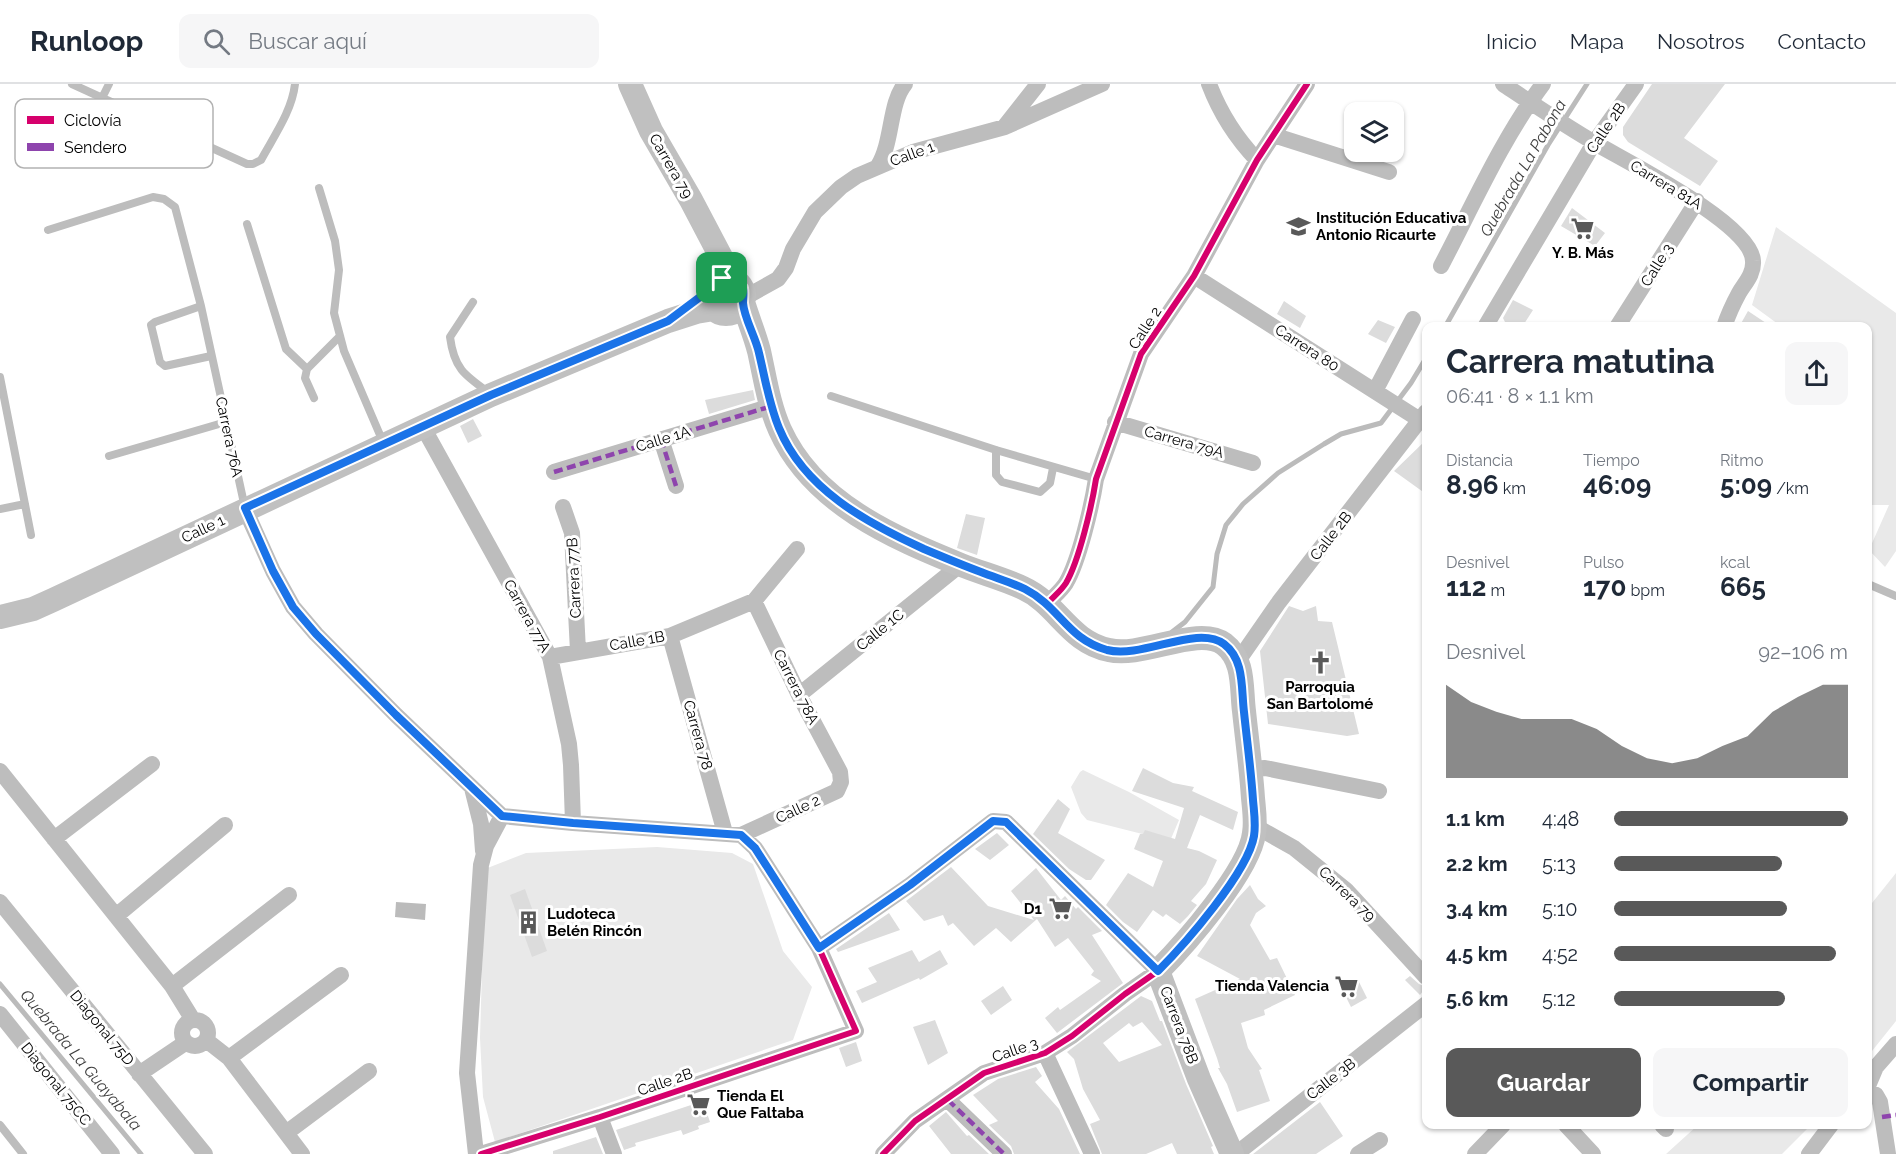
<!DOCTYPE html>
<html lang="es">
<head>
<meta charset="utf-8">
<style>
	:root { --surface:#fff; --page:#f6f6f7; --text:#1f2937; --muted:#747a83; --line:#e0e1e3; --accent:#595959 }
	body { margin:0; font-family:Raleway,sans-serif; background:var(--page); color:var(--text); height:100vh; display:flex; flex-direction:column; font-size:22px; white-space:nowrap }
	* { box-sizing:border-box; margin:0 }
	p { font-size:20px; color:var(--muted) }
	.icon { flex:none; width:33px; height:33px; fill:none; stroke:currentColor; stroke-width:2; stroke-linecap:round; stroke-linejoin:round }
	.map { position:relative; flex:1; overflow:hidden }
	.sheet { position:absolute; left:1422px; top:238px; width:450px; height:807px; display:flex; flex-direction:column; background:var(--surface); border-radius:12px; box-shadow:0 2px 4px #0004 }
	.sheet>* { flex:none }
	.controls { position:absolute; left:1344px; top:18px; display:grid; gap:12px }
	.controls a { display:grid; place-items:center; width:60px; height:60px; border-radius:12px; background:var(--surface); box-shadow:0 2px 4px #0004; font-size:30px }
	.pin { position:absolute; display:grid; place-items:center; width:51px; height:51px; color:#fff; margin:-26px; border-radius:12px; box-shadow:0 3px 9px #0006 }
	.round { display:grid; place-items:center; flex:none; width:63px; height:63px; border-radius:12px; background:var(--page) }
	.head { display:flex; align-items:center; justify-content:space-between; height:102px; padding:0 24px }
	h1 { font-size:33px; font-weight:700; line-height:45px }
	.figures { display:grid; grid-template-columns:repeat(3,1fr); gap:9px; height:102px; padding:6px 24px }
	.figures div { display:grid; align-content:center }
	.figures b { font-size:26px; font-weight:700 }
	.figures small { font-size:16px; font-weight:400 }
	.figures p { font-size:16px }
	.chart { height:168px; padding:12px 24px }
	.chart p { display:flex; justify-content:space-between }
	.chart svg { width:100%; height:108px; margin-top:6px; fill:var(--accent); opacity:.7 }
	.button { display:flex; gap:12px; margin-top:auto; padding:12px 24px }
	.button a { flex:1; height:69px; border-radius:12px; background:var(--accent); color:#fff; font-size:24px; font-weight:700; line-height:69px; text-align:center }
	.button a+a { background:var(--page); color:var(--text) }
	ul { padding:0 24px; list-style:none; font-size:20px }
	li { display:grid; grid-template-columns:96px 72px 1fr; align-items:center; height:45px }
	li i { height:15px; border-radius:8px; background:var(--accent) }
	header { display:flex; align-items:center; gap:36px; box-sizing:border-box; height:84px; padding:0 30px; background:var(--surface); border-bottom:2px solid var(--line) }
	header strong { font-size:28px }
	nav { display:flex; gap:33px; margin-inline-start:auto; font-size:21px }
	.search { width:420px; height:54px; background:var(--page); display:flex; align-items:center; gap:15px; box-sizing:border-box; padding:0 21px; border-radius:12px; color:var(--muted); font-size:22px }
	.map>svg:first-child { display:block }
</style>
</head>
<body>
<header>
<strong>Runloop</strong>
<div class="search"><svg class="icon" aria-label="search" viewBox="0 0 24 24"><circle cx="10" cy="10" r="6"/><path d="M15 15l6 6"/></svg>Buscar aquí</div>
<nav><a>Inicio</a><a>Mapa</a><a>Nosotros</a><a>Contacto</a></nav>
</header>
<div class="map">
<svg width="1896" height="1070" viewBox="0 0 1896 1070">
	<rect width="100%" height="100%" fill="#fff"/>
	<path fill="#e9e9e9" d="M 1776,143 L 1896,229 L 1896,467 L 1885,483 L 1869,466 L 1889,421 L 1868,421 L 1868,243 L 1782,243 L 1752,221 Z
		M 1083,686 L 1129,708 L 1179,736 L 1170,757 L 1087,736 L 1081,729 L 1071,703 L 1080,688 Z
		M 657,763 L 732,769 L 753,780 L 783,867 L 812,903 L 793,956 L 495,1058 L 483,1013 L 480,954 L 485,785 L 526,769 Z
		M 1896,789 L 1896,937 L 1868,972 L 1868,824 Z
		M 1698,1041 L 1811,1041 L 1782,1070 L 1666,1070 Z"/>
	<path fill="#bbb" d="M 396,818 L 426,820 L 425,836 L 395,833 Z"/>
	<g fill="none" stroke-linecap="round" stroke-linejoin="round">
		<path stroke="#bbb" stroke-width="5" d="M 1445,243 L 1548,61 L 1587,0
			M 1172,548 L 1185,538 L 1213,503 L 1217,470 L 1226,441 L 1243,420 L 1278,389 L 1324,360 L 1341,350 L 1381,339 L 1411,299 L 1426,274
			M 0,900 L 141,1070"/>
	</g>
	<path fill="#dcdcdc" fill-rule="evenodd" d="M 1652,0 L 1725,0 L 1684,54 L 1718,77 L 1700,102 L 1628,58 L 1623,51 L 1623,43 Z
		M 1572,124 L 1605,149 L 1595,162 L 1561,142 Z
		M 1513,216 L 1533,226 L 1522,243 L 1513,243 L 1505,238 L 1503,234 Z
		M 1284,217 L 1306,232 L 1300,244 L 1277,230 Z
		M 1748,227 L 1772,243 L 1739,243 Z
		M 1378,236 L 1395,243 L 1386,259 L 1368,250 Z
		M 753,306 L 755,316 L 709,330 L 705,316 Z
		M 473,335 L 482,352 L 468,359 L 460,342 Z
		M 1426,356 L 1426,410 L 1394,387 Z
		M 966,430 L 985,434 L 977,471 L 957,464 Z
		M 1289,522 L 1303,527 L 1316,522 L 1318,537 L 1332,538 L 1359,650 L 1347,652 L 1268,640 L 1260,567 Z
		M 1143,684 L 1173,699 L 1194,703 L 1192,707 L 1238,728 L 1233,746 L 1200,731 L 1187,764 L 1199,767 L 1217,776 L 1206,800 L 1191,817 L 1197,821 L 1188,832 L 1180,840 L 1166,830 L 1163,833 L 1153,826 L 1137,848 L 1123,838 L 1106,821 L 1128,789 L 1153,803 L 1163,777 L 1134,765 L 1140,750 L 1143,750 L 1145,746 L 1175,755 L 1184,724 L 1132,707 Z
		M 1058,715 L 1070,725 L 1058,749 L 1105,776 L 1091,796 L 1086,796 L 1069,785 L 1033,750 Z
		M 997,749 L 1009,761 L 990,776 L 975,765 Z
		M 951,783 L 988,822 L 1034,836 L 1011,807 L 1036,784 L 1061,816 L 1065,812 L 1076,825 L 1078,823 L 1102,847 L 1092,851 L 1123,899 L 1057,949 L 1045,934 L 1058,923 L 1060,926 L 1101,897 L 1091,891 L 1094,887 L 1068,854 L 1055,863 L 1037,835 L 1011,858 L 996,844 L 974,862 L 953,839 L 948,842 L 943,831 L 924,837 L 906,817 Z
		M 1250,801 L 1258,815 L 1266,822 L 1256,829 L 1250,841 L 1270,876 L 1277,874 L 1295,911 L 1264,926 L 1265,931 L 1241,939 L 1248,964 L 1262,985 L 1259,986 L 1270,1017 L 1237,1028 L 1227,1000 L 1218,984 L 1220,984 L 1217,974 L 1195,915 L 1240,895 L 1197,872 L 1237,815 Z
		M 525,805 L 547,867 L 532,873 L 510,811 Z
		M 889,829 L 900,846 L 838,868 L 836,865 Z
		M 912,866 L 919,878 L 940,866 L 948,880 L 920,896 L 919,894 L 862,919 L 856,907 L 877,898 L 868,884 Z
		M 1410,892 L 1419,900 L 1426,903 L 1420,911 L 1405,896 Z
		M 1357,894 L 1367,914 L 1351,923 L 1341,903 Z
		M 1003,902 L 1012,916 L 991,931 L 981,917 Z
		M 1141,912 L 1152,917 L 1160,937 L 1162,937 L 1186,1000 L 1213,1062 L 1211,1063 L 1214,1070 L 1177,1070 L 1172,1059 L 1146,1070 L 1102,1070 L 1090,1040 L 1100,1036 L 1083,1005 L 1074,975 L 1067,968 ZM 1142,938 L 1162,961 L 1119,978 L 1103,959 L 1129,939 L 1133,943 Z
		M 935,936 L 948,969 L 928,981 L 913,943 Z
		M 856,958 L 862,977 L 846,983 L 839,964 Z
		M 1036,983 L 1042,992 L 1035,998 L 1059,1025 L 1080,1070 L 1014,1070 L 1011,1062 L 989,1041 L 998,1037 L 973,1011 L 998,995 Z
		M 703,1017 L 710,1038 L 698,1042 L 699,1045 L 683,1051 L 681,1046 L 635,1059 L 636,1062 L 624,1066 L 616,1046 Z
		M 1320,1018 L 1343,1052 L 1316,1070 L 1253,1070 Z
		M 946,1028 L 967,1052 L 969,1051 L 989,1070 L 951,1070 L 929,1042 Z
		M 596,1053 L 603,1070 L 553,1070 L 553,1067 Z"/>
	<g fill="none" stroke-linecap="round" stroke-linejoin="round">
		<path stroke="#bdbdbd" stroke-width="8" d="M 72,0 L 247,80 L 253,80 L 261,76 C 274,52 292,27 295,0
			M 102,14 L 109,0
			M 319,104 L 335,157 L 339,186 L 334,229 L 344,267 L 383,358
			M 247,140 L 286,265 L 307,285 L 340,252
			M 48,146 L 153,113 L 164,115 L 175,123 L 201,222 L 245,424
			M 473,218 L 450,253 C 454,284 464,291 488,308
			M 201,222 L 155,238 L 151,241 L 160,278 L 165,282 L 211,272
			M 307,285 L 305,294 L 314,314
			M 0,293 L 31,451
			M 831,312 L 996,366 L 1096,395
			M 996,366 L 996,391 L 1002,398 L 1040,408 L 1050,399 L 1053,384
			M 109,372 L 226,338
			M 0,425 L 25,420
			M 1868,500 L 1896,512
			M 0,1041 L 23,1070"/>
		<path stroke="#bdbdbd" stroke-width="16" d="M 1209,0 C 1220,29 1236,54 1257,76
			M 1503,0 C 1533,20 1564,41 1595,59 C 1627,78 1752,140 1753,177 C 1754,190 1745,199 1739,209 C 1733,220 1728,231 1724,243
			M 1005,42 L 1038,0
			M 1273,51 L 1389,88
			M 878,82 C 893,58 889,19 905,0
			M 1441,182 C 1473,121 1502,55 1543,0
			M 1194,192 L 1420,336
			M 744,214 L 778,195 L 786,184 L 793,165 L 815,128 L 841,103 L 857,92 L 913,68 L 1005,43 L 1102,0
			M 1485,243 L 1594,59 L 1636,0
			M 1617,243 L 1697,117
			M 1375,307 L 1413,235
			M 1115,338 L 1253,379
			M 423,343 L 550,573 L 569,660 L 571,681 L 573,739
			M 661,355 L 676,402
			M 554,388 L 772,322
			M 563,423 L 572,449 L 578,567
			M 245,425 L 273,487 L 293,523 L 316,550 L 396,631 L 502,732
			M 1047,520 C 1053,513 1061,507 1066,499 C 1079,477 1092,421 1096,395 L 1141,270 L 1194,192 L 1257,76 L 1307,0
			M 670,552 L 725,749
			M 550,573 L 670,552 L 754,517 L 797,465
			M 1238,577 L 1279,518 L 1426,328
			M 799,611 L 960,481
			M 1251,685 L 1265,684 L 1379,707
			M 0,687 L 172,902 L 193,936
			M 472,704 L 481,740 L 483,767
			M 1255,742 L 1294,764 L 1346,806 L 1426,893
			M 741,751 L 837,707 L 841,698 L 840,688 L 799,611 L 754,517
			M 54,755 L 152,680
			M 0,818 L 205,1070
			M 116,832 L 225,741
			M 819,864 L 910,801 L 993,737 L 1006,738 L 1158,887 L 1125,910 L 1072,952 L 1045,969 L 984,989 L 915,1037 L 883,1070
			M 172,902 L 289,811
			M 0,930 L 112,1070
			M182 949a13 13 0 1 1 26 0a13 13 0 1 1-26 0Z
			M 206,956 L 229,974 L 302,1070
			M 1045,969 L 1092,1070
			M 229,974 L 341,891
			M 139,990 L 185,959
			M 1868,1002 L 1876,983 L 1896,960
			M 1868,1007 L 1876,1011 L 1880,1018 L 1888,1070
			M 948,1016 L 1004,1070
			M 600,1033 L 614,1070
			M 1566,1041 L 1593,1070
			M 1662,1041 L 1666,1045
			M 286,1049 L 369,987
			M 476,1070 L 467,989 L 481,781 L 486,762 L 502,732
			M 481,1070 L 600,1033 L 856,947 L 819,864 L 755,764 L 741,751 L 573,739 L 502,732
			M 1236,1070 L 1426,920
			M 1358,1070 L 1380,1056
			M 1475,1070 L 1503,1041
			M 1809,1070 L 1831,1041"/>
		<path stroke="#c0c0c0" stroke-width="24" d="M 630,0 L 651,47 L 691,116 L 732,194
			M708 212a18 18 0 1 1 36 0a18 18 0 1 1-36 0Z
			M 743,218 C 748,235 755,251 759,267 C 765,294 769,322 780,346 C 813,419 892,453 961,481 C 981,489 1004,495 1023,504 C 1058,520 1069,558 1109,566 C 1143,574 1198,541 1224,560 C 1245,576 1241,604 1244,627 C 1247,656 1251,684 1253,714 C 1254,725 1256,738 1254,749 C 1250,786 1185,860 1158,887 L 1199,995 L 1232,1070
			M 0,533 L 33,525 L 53,516 L 491,311 L 668,237 L 696,228 L 714,225"/>
		<path stroke="#8e44ad" stroke-width="4.5" stroke-dasharray="9 4.5" stroke-linecap="butt" d="M 661,355 L 676,402
			M 554,388 L 772,322
			M 948,1016 L 1004,1070
			M 1882,1033 L 1896,1031"/>
		<defs>
			<path id="cycleway" d="M 1047,520 C 1053,513 1061,507 1066,499 C 1079,477 1092,421 1096,395 L 1141,270 L 1194,192 L 1257,76 L 1307,0
				M 819,864 L 910,801 L 993,737 L 1006,738 L 1158,887 L 1125,910 L 1072,952 L 1045,969 L 984,989 L 915,1037 L 883,1070
				M 481,1070 L 600,1033 L 856,947 L 819,864 L 755,764 L 741,751 L 573,739 L 502,732"/>
		</defs>
		<use href="#cycleway" stroke="#fff" stroke-width="10"/>
		<use href="#cycleway" stroke="#d6006c" stroke-width="6"/>
	</g>
	<g fill="none" stroke-linecap="round" stroke-linejoin="round">
		<defs>
			<path id="route" d="M 722,194 L 732,194 L 743,204 C 744,210 743,214 743,219 C 744,234 756,254 759,269 C 765,294 769,320 779,344 C 804,405 867,439 924,465 C 943,473 962,481 981,488 C 996,494 1011,498 1025,505 C 1060,523 1067,555 1107,566 C 1143,575 1197,540 1224,560 C 1245,576 1241,605 1244,628 C 1247,657 1251,686 1253,716 C 1254,728 1256,740 1254,752 C 1248,788 1185,860 1158,887 L 1006,738 L 993,737 L 910,801 L 819,864 L 755,764 L 741,751 L 573,739 L 502,732 L 396,631 L 316,550 L 293,523 L 273,487 L 245,424 L 491,311 L 668,237 L 708,207 L 714,199 Z"/>
		</defs>
		<use href="#route" stroke="#fff" stroke-width="12"/>
		<use href="#route" stroke="#1a73e8" stroke-width="8"/>
	</g>
	<defs>
		<symbol id="school-bare" viewBox="-9 -9 18 18"><path d="M0-5L7-2L0 1L-7-2ZM-4 1L0 2.5L4 1V4Q0 6-4 4Z" fill="#595959" stroke="#fff" stroke-width="2.5" paint-order="stroke"/></symbol>
		<symbol id="supermarket-bare" viewBox="-9 -9 18 18"><path d="M-6-5.5h2.5l.6 2H6L4.5 2H-2.5L-4.4-4H-6ZM-1.5 3.2a1.3 1.3 0 1 0 .1 0ZM3 3.2a1.3 1.3 0 1 0 .1 0Z" fill="#595959" stroke="#fff" stroke-width="2.5" paint-order="stroke"/></symbol>
		<symbol id="church-bare" viewBox="-9 -9 18 18"><path d="M-1.2-6h2.4v3.5h3.3v2.4h-3.3V6h-2.4V-.1h-3.3v-2.4h3.3Z" fill="#595959" stroke="#fff" stroke-width="2.5" paint-order="stroke"/></symbol>
		<symbol id="building-bare" viewBox="-9 -9 18 18"><path d="M-4-6H4V6H1V3H-1V6H-4ZM-2.5-4.3h1.7v1.8h-1.7ZM.8-4.3h1.7v1.8H.8ZM-2.5-1h1.7V.8h-1.7ZM.8-1h1.7V.8H.8Z" fill="#595959" stroke="#fff" stroke-width="2.5" paint-order="stroke"/></symbol>
	</defs>
	<g fill-rule="evenodd">
		<use href="#school-bare" x="1282" y="126" width="33" height="33"/>
		<use href="#supermarket-bare" x="1566" y="128" width="33" height="33"/>
		<use href="#church-bare" x="1304" y="562" width="33" height="33"/>
		<use href="#supermarket-bare" x="1044" y="808" width="33" height="33"/>
		<use href="#building-bare" x="512" y="822" width="33" height="33"/>
		<use href="#supermarket-bare" x="1330" y="886" width="33" height="33"/>
		<use href="#supermarket-bare" x="682" y="1004" width="33" height="33"/>
	</g>
	<g text-anchor="middle" dominant-baseline="central" stroke-width="6" stroke-linejoin="round" paint-order="stroke">
		<g font-size="15" fill="#000" stroke="#fff">
			<text transform="translate(1606 44) rotate(-56)">Calle 2B</text>
			<text transform="translate(912 70) rotate(-20)">Calle 1</text>
			<text transform="translate(671 82) rotate(60)">Carrera 79</text>
			<text transform="translate(1666 101) rotate(31)">Carrera 81A</text>
			<text transform="translate(1657 181) rotate(-58)">Calle 3</text>
			<text transform="translate(1145 244) rotate(-57)">Calle 2</text>
			<text transform="translate(1307 264) rotate(33)">Carrera 80</text>
			<text transform="translate(229 353) rotate(78)">Carrera 76A</text>
			<text transform="translate(663 355) rotate(-17)">Calle 1A</text>
			<text transform="translate(1184 358) rotate(16)">Carrera 79A</text>
			<text transform="translate(203 445) rotate(-25)">Calle 1</text>
			<text transform="translate(1331 452) rotate(-52)">Calle 2B</text>
			<text transform="translate(574 494) rotate(-93)">Carrera 77B</text>
			<text transform="translate(527 532) rotate(61)">Carrera 77A</text>
			<text transform="translate(880 546) rotate(-39)">Calle 1C</text>
			<text transform="translate(637 557) rotate(-10)">Calle 1B</text>
			<text transform="translate(796 603) rotate(63)">Carrera 78A</text>
			<text transform="translate(698 651) rotate(74)">Carrera 78</text>
			<text transform="translate(798 725) rotate(-25)">Calle 2</text>
			<text transform="translate(1347 810) rotate(44)">Carrera 79</text>
			<text transform="translate(1179 941) rotate(69)">Carrera 78B</text>
			<text transform="translate(102 944) rotate(51)">Diagonal 75D</text>
			<text transform="translate(1015 966) rotate(-19)">Calle 3</text>
			<text transform="translate(1331 995) rotate(-38)">Calle 3B</text>
			<text transform="translate(665 998) rotate(-19)">Calle 2B</text>
			<text transform="translate(56 1000) rotate(51)">Diagonal 75CC</text>
		</g>
		<g font-size="15" font-weight="bold" fill="#000" stroke="#fff" text-anchor="start">
			<text x="1316" y="134">Institución Educativa<tspan x="1316" dy="17">Antonio Ricaurte</tspan></text>
			<text x="1583" y="169" text-anchor="middle">Y. B. Más</text>
			<text x="1320" y="603" text-anchor="middle">Parroquia<tspan x="1320" dy="17">San Bartolomé</tspan></text>
			<text x="1042" y="825" text-anchor="end">D1</text>
			<text x="547" y="830">Ludoteca<tspan x="547" dy="17">Belén Rincón</tspan></text>
			<text x="1329" y="902" text-anchor="end">Tienda Valencia</text>
			<text x="717" y="1012">Tienda El<tspan x="717" dy="17">Que Faltaba</tspan></text>
		</g>
		<g font-size="16" font-style="italic" fill="#3f3f3f" stroke="#fff">
			<text transform="translate(1523 84) rotate(-60)">Quebrada La Pabona</text>
			<text transform="translate(81 976) rotate(50)">Quebrada La Guayabala</text>
		</g>
	</g>
	<rect x="15" y="15" width="198" height="69" rx="9" fill="#fff" stroke="#b2b2b2" stroke-width="1.5"/>
	<rect x="27" y="32" width="27" height="8" fill="#d6006c"/>
	<rect x="27" y="59" width="27" height="8" fill="#8e44ad"/>
	<g font-size="16" fill="#000">
		<text x="64" y="42">Ciclovía</text>
		<text x="64" y="69">Sendero</text>
	</g>
</svg>
<div class="controls">
<a><svg class="icon" aria-label="layers" viewBox="0 0 24 24"><path d="M12 4l9 5-9 5-9-5zM3 14l9 5 9-5"/></svg></a>
</div>
<div class="pin" style="left:722px;top:194px;background:#1e9e55"><svg class="icon" aria-label="arrive" viewBox="0 0 24 24"><path d="M6 21V4h12l-3 4 3 4H6"/></svg></div>
<section class="sheet">
<div class="head"><div><h1>Carrera matutina</h1><p>06:41 · 8 × 1.1 km</p></div><a class="round"><svg class="icon" aria-label="share" viewBox="0 0 24 24"><path d="M12 15V3M7 8l5-5 5 5M5 13v7h14v-7"/></svg></a></div>
<div class="figures">
<div><p>Distancia</p><b>8.96<small> km</small></b></div>
<div><p>Tiempo</p><b>46:09</b></div>
<div><p>Ritmo</p><b>5:09<small> /km</small></b></div>
</div>
<div class="figures">
<div><p>Desnivel</p><b>112<small> m</small></b></div>
<div><p>Pulso</p><b>170<small> bpm</small></b></div>
<div><p>kcal</p><b>665</b></div>
</div>
<div class="chart"><p><span>Desnivel</span>92–106 m</p>
<svg viewBox="0 0 160 44" preserveAspectRatio="none"><path d="M0 44V6L10 13L20 17L30 20L40 20L50 20L60 24L70 31L80 36L90 38L100 36L110 31L120 27L130 17L140 11L150 6L160 6V44z"/></svg>
</div>
<ul>
<li><b>1.1 km</b>4:48<i style="width:100%"></i></li>
<li><b>2.2 km</b>5:13<i style="width:72%"></i></li>
<li><b>3.4 km</b>5:10<i style="width:74%"></i></li>
<li><b>4.5 km</b>4:52<i style="width:95%"></i></li>
<li><b>5.6 km</b>5:12<i style="width:73%"></i></li>
</ul>
<div class="button"><a>Guardar</a><a>Compartir</a></div>
</section>
</div>
</body>
</html>
